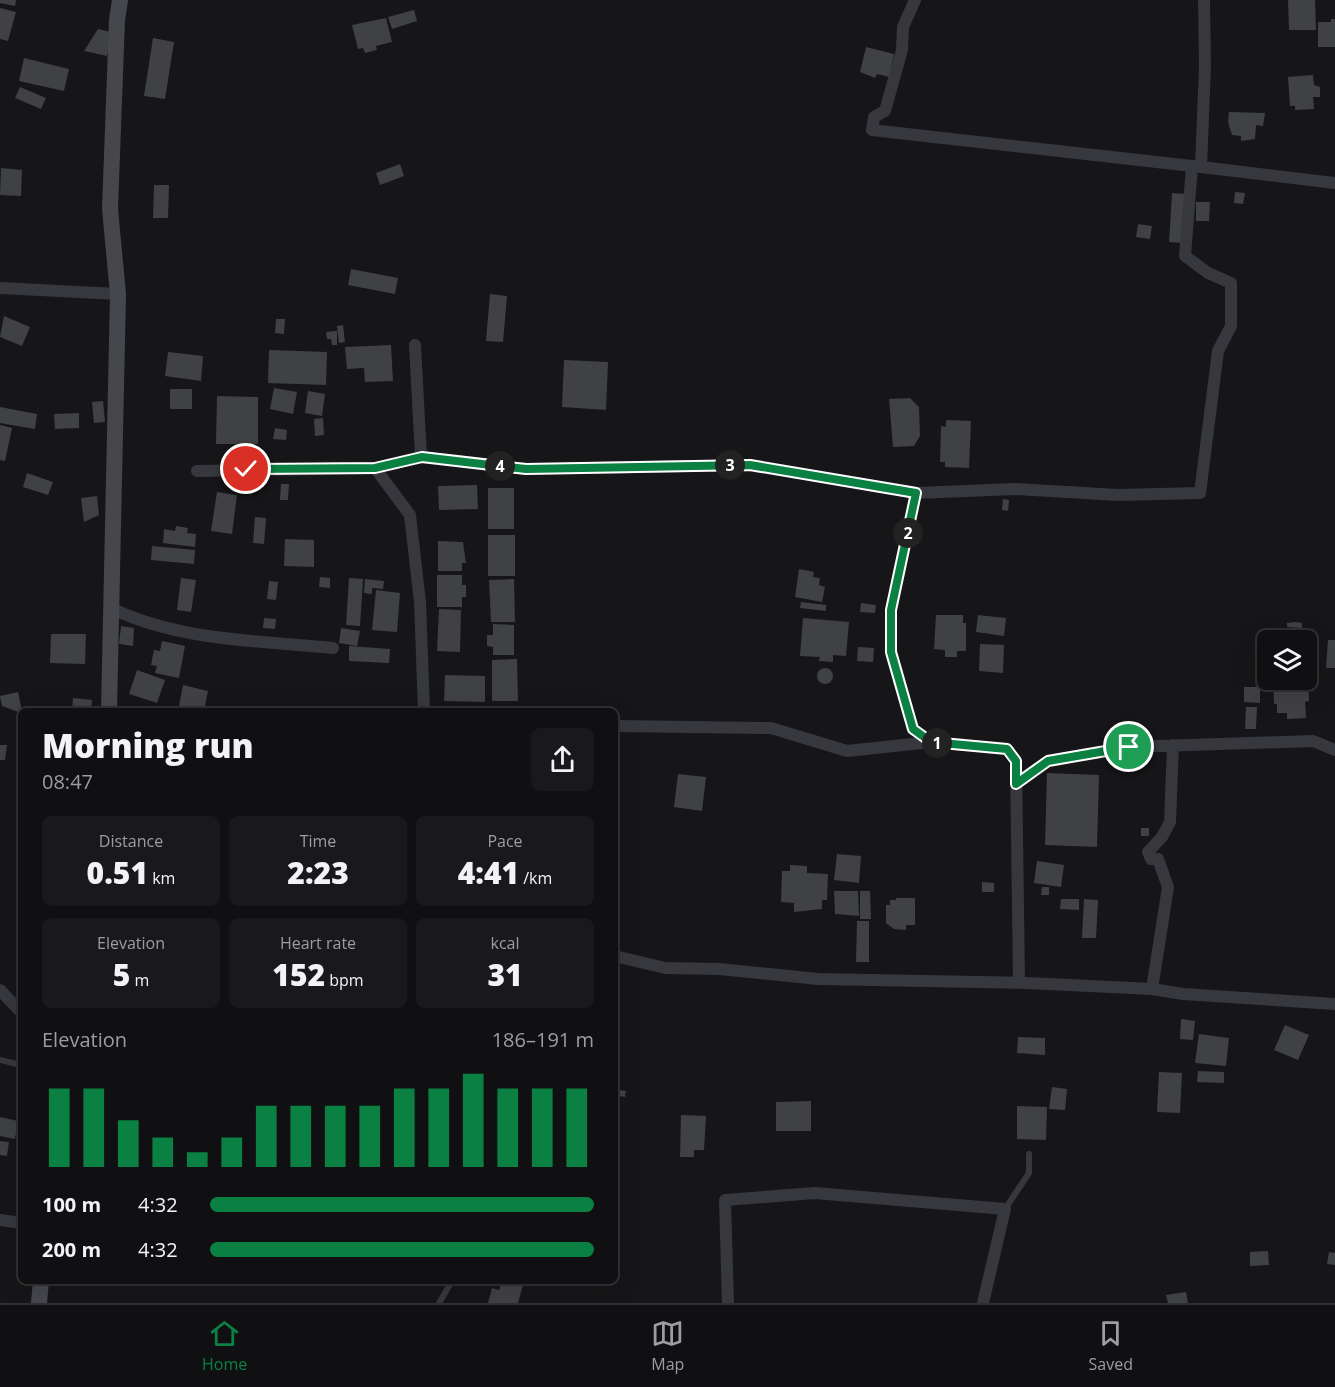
<!DOCTYPE html>
<html lang="en">
<head>
<meta charset="utf-8">
<style>
	:root { --surface:#101012; --page:#19191b; --text:#f1f3f6; --muted:#9c9d9f; --line:#303032; --accent:#0b8043 }
	body { margin:0; font-family:"Open Sans",sans-serif; background:var(--page); color:var(--text); height:100vh; display:flex; flex-direction:column; font-size:22px; white-space:nowrap }
	* { box-sizing:border-box; margin:0 }
	p { font-size:20px; color:var(--muted) }
	.icon { flex:none; width:33px; height:33px; fill:none; stroke:currentColor; stroke-width:2; stroke-linecap:round; stroke-linejoin:round }
	.map { position:relative; flex:1; overflow:hidden }
	.drawer { position:absolute; left:18px; top:708px; width:600px; height:576px; display:flex; flex-direction:column; background:var(--surface); border-radius:9px; box-shadow:0 6px 24px #0002,0 0 0 2px var(--line) }
	.drawer>* { flex:none }
	.fabs { position:absolute; left:1257px; top:630px; display:grid; gap:12px }
	.fabs a { display:grid; place-items:center; width:60px; height:60px; border-radius:9px; background:var(--surface); box-shadow:0 6px 24px #0002,0 0 0 2px var(--line); font-size:30px }
	.pin { position:absolute; display:grid; place-items:center; width:51px; height:51px; color:#fff; margin:-26px; border:3px solid #fff; border-radius:50%; box-shadow:0 2px 6px #0007 }
	.km { position:absolute; width:30px; height:30px; margin:-15px; border-radius:50%; background:#222; color:#fff; font-size:16px; line-height:30px; text-align:center }
	.round { display:grid; place-items:center; flex:none; width:63px; height:63px; border-radius:9px; background:var(--page) }
	.headline { display:flex; align-items:center; justify-content:space-between; height:102px; padding:0 24px }
	h1 { font-size:33px; font-weight:800; line-height:45px }
	.figures { display:grid; grid-template-columns:repeat(3,1fr); gap:9px; height:102px; padding:6px 24px }
	.figures div { display:grid; align-content:center; border-radius:9px; background:var(--page); text-align:center }
	.figures b { font-size:30px; font-weight:800 }
	.figures small { font-size:16px; font-weight:400 }
	.figures p { font-size:16px }
	.chart { height:168px; padding:12px 24px }
	.chart p { display:flex; justify-content:space-between }
	.chart svg { width:100%; height:108px; margin-top:6px; stroke:var(--accent); stroke-width:6 }
	ul { padding:0 24px; list-style:none; font-size:20px }
	li { display:grid; grid-template-columns:96px 72px 1fr; align-items:center; height:45px }
	li i { height:15px; border-radius:8px; background:var(--accent) }
	.tab-bar { display:flex; justify-content:space-around; align-items:center; height:84px; border-top:2px solid var(--line); background:var(--surface); font-size:16px; color:var(--muted) }
	.tab-bar a { display:grid; justify-items:center; gap:3px }
	.tab-bar .current { color:var(--accent) }
	.map>svg:first-child { display:block }
</style>
</head>
<body>
<div class="map">
<svg width="1335" height="1303" viewBox="0 0 1335 1303">
	<rect width="100%" height="100%" fill="#161618"/>
	<path fill="#404145" d="M 0,0 L 16,0 L 15,6 L 0,3 Z
		M 1288,0 L 1315,0 L 1316,30 L 1289,30 Z
		M 0,8 L 16,12 L 8,41 L 0,39 Z
		M 414,10 L 417,21 L 392,29 L 388,17 Z
		M 386,18 L 392,42 L 376,46 L 377,50 L 365,53 L 363,48 L 358,49 L 352,25 Z
		M 1331,19 L 1335,19 L 1335,47 L 1318,47 L 1318,22 L 1331,22 Z
		M 98,29 L 111,32 L 107,56 L 84,51 Z
		M 153,38 L 174,42 L 165,99 L 144,96 Z
		M 866,47 L 894,54 L 889,77 L 877,74 L 875,78 L 860,72 Z
		M 24,58 L 69,69 L 64,91 L 19,81 Z
		M 1313,75 L 1314,85 L 1320,87 L 1320,97 L 1313,97 L 1314,109 L 1295,110 L 1295,106 L 1290,106 L 1288,77 Z
		M 20,87 L 46,98 L 41,109 L 15,98 Z
		M 1229,112 L 1265,113 L 1263,126 L 1256,125 L 1255,139 L 1241,141 L 1241,136 L 1232,135 L 1228,122 Z
		M 400,164 L 404,176 L 380,185 L 376,173 Z
		M 1,168 L 22,170 L 21,196 L 0,195 Z
		M 154,185 L 169,185 L 168,218 L 153,218 Z
		M 1235,192 L 1245,193 L 1243,204 L 1234,203 Z
		M 1172,193 L 1185,194 L 1182,243 L 1169,242 Z
		M 1196,202 L 1210,202 L 1209,221 L 1196,221 Z
		M 1138,224 L 1152,226 L 1150,239 L 1136,237 Z
		M 351,269 L 398,278 L 395,294 L 348,285 Z
		M 490,294 L 507,296 L 503,342 L 486,341 Z
		M 4,316 L 30,327 L 22,346 L 0,337 Z
		M 276,319 L 285,319 L 284,334 L 275,333 Z
		M 343,325 L 345,342 L 339,343 L 337,326 Z
		M 337,331 L 337,345 L 332,345 L 331,339 L 327,339 L 326,332 Z
		M 391,345 L 393,381 L 365,382 L 364,368 L 347,369 L 345,347 Z
		M 269,350 L 327,352 L 326,385 L 268,383 Z
		M 168,352 L 203,356 L 201,381 L 165,376 Z
		M 564,360 L 608,362 L 606,410 L 562,407 Z
		M 274,388 L 297,392 L 293,414 L 270,409 Z
		M 170,389 L 192,389 L 192,409 L 170,409 Z
		M 308,391 L 325,394 L 322,416 L 305,413 Z
		M 217,396 L 258,397 L 258,444 L 216,444 Z
		M 910,398 L 919,407 L 920,436 L 914,446 L 893,447 L 889,399 Z
		M 103,401 L 105,422 L 94,423 L 92,402 Z
		M 0,407 L 37,414 L 35,429 L 0,423 Z
		M 79,413 L 79,428 L 55,429 L 54,414 Z
		M 323,418 L 324,435 L 315,436 L 314,419 Z
		M 946,420 L 971,421 L 969,468 L 945,467 L 945,462 L 940,462 L 941,426 L 946,427 Z
		M 0,425 L 12,428 L 5,461 L 0,460 Z
		M 275,428 L 287,430 L 286,440 L 273,439 Z
		M 27,473 L 53,482 L 48,495 L 23,487 Z
		M 281,484 L 289,484 L 288,500 L 280,500 Z
		M 477,485 L 478,509 L 439,510 L 438,486 Z
		M 488,488 L 514,488 L 514,529 L 488,529 Z
		M 217,492 L 237,495 L 232,534 L 211,531 Z
		M 97,496 L 99,515 L 84,522 L 81,498 Z
		M 1003,499 L 1009,500 L 1008,511 L 1002,510 Z
		M 255,517 L 266,518 L 264,544 L 253,543 Z
		M 176,526 L 188,528 L 187,533 L 196,534 L 195,547 L 163,543 L 164,529 L 175,531 Z
		M 488,535 L 515,535 L 515,576 L 488,576 Z
		M 285,539 L 314,540 L 314,567 L 284,566 Z
		M 438,541 L 463,542 L 466,563 L 462,563 L 462,571 L 438,571 Z
		M 152,546 L 195,550 L 194,564 L 151,560 Z
		M 799,569 L 814,572 L 813,577 L 820,578 L 819,585 L 825,587 L 822,602 L 795,597 Z
		M 437,575 L 462,575 L 462,585 L 466,585 L 466,597 L 462,597 L 462,607 L 437,607 Z
		M 320,577 L 330,578 L 330,588 L 319,587 Z
		M 181,578 L 196,580 L 191,612 L 177,610 Z
		M 349,578 L 363,579 L 360,626 L 346,625 Z
		M 365,579 L 384,581 L 383,589 L 372,588 L 372,594 L 364,593 Z
		M 514,579 L 515,622 L 491,622 L 489,580 Z
		M 269,581 L 278,582 L 276,600 L 267,599 Z
		M 376,590 L 400,593 L 397,632 L 372,630 Z
		M 801,602 L 826,605 L 826,611 L 800,608 Z
		M 861,603 L 876,605 L 875,613 L 860,612 Z
		M 439,609 L 461,610 L 460,652 L 437,651 Z
		M 936,615 L 963,615 L 963,623 L 966,623 L 966,651 L 957,651 L 957,657 L 945,657 L 945,650 L 934,649 Z
		M 978,615 L 1006,618 L 1004,636 L 976,632 Z
		M 264,618 L 276,619 L 275,629 L 263,628 Z
		M 803,618 L 849,622 L 846,656 L 833,655 L 833,662 L 819,661 L 820,657 L 800,656 Z
		M 1295,622 L 1302,623 L 1302,628 L 1287,627 L 1287,623 Z
		M 493,624 L 514,625 L 514,655 L 493,655 L 493,647 L 487,646 L 487,635 L 493,635 Z
		M 121,626 L 134,628 L 133,646 L 119,644 Z
		M 341,628 L 360,631 L 357,646 L 339,643 Z
		M 51,634 L 86,634 L 85,664 L 50,663 Z
		M 1328,640 L 1335,640 L 1335,668 L 1326,668 Z
		M 162,641 L 185,646 L 179,678 L 155,673 L 157,666 L 151,665 L 154,650 L 160,651 Z
		M 980,644 L 1004,645 L 1003,673 L 979,671 Z
		M 349,646 L 390,649 L 389,663 L 349,661 Z
		M 858,647 L 874,648 L 873,662 L 857,661 Z
		M 517,659 L 518,701 L 492,701 L 492,660 Z
		M817 676a8 8 0 1 1 16 0a8 8 0 1 1-16 0Z
		M 137,670 L 165,680 L 157,703 L 129,694 Z
		M 445,675 L 485,676 L 485,702 L 444,701 Z
		M 1273,680 L 1308,680 L 1309,701 L 1305,702 L 1306,718 L 1287,719 L 1287,713 L 1277,713 L 1277,704 L 1274,704 Z
		M 183,685 L 208,691 L 204,711 L 179,706 Z
		M 1244,687 L 1260,687 L 1260,703 L 1244,702 Z
		M 18,692 L 22,711 L 21,713 L 2,706 L 0,696 Z
		M 73,698 L 92,700 L 91,711 L 72,711 Z
		M 1246,707 L 1257,707 L 1256,729 L 1245,729 Z
		M 0,745 L 7,745 L 5,760 L 0,760 Z
		M 1047,773 L 1099,775 L 1097,847 L 1045,845 Z
		M 678,774 L 706,777 L 702,811 L 674,807 Z
		M 1141,828 L 1149,828 L 1149,836 L 1141,836 Z
		M 837,854 L 861,856 L 859,883 L 834,880 Z
		M 1037,861 L 1064,865 L 1061,887 L 1034,883 Z
		M 790,865 L 807,866 L 807,873 L 828,874 L 827,900 L 822,900 L 822,909 L 794,912 L 794,903 L 781,902 L 782,871 L 790,871 Z
		M 982,882 L 994,883 L 994,892 L 982,892 Z
		M 1042,887 L 1049,887 L 1049,895 L 1041,895 Z
		M 834,891 L 858,891 L 859,916 L 835,914 Z
		M 860,891 L 870,891 L 871,919 L 860,919 Z
		M 896,898 L 915,898 L 915,925 L 906,925 L 906,930 L 894,929 L 886,923 L 886,905 L 890,905 L 890,900 L 896,900 Z
		M 1061,899 L 1079,899 L 1079,910 L 1060,909 Z
		M 1084,899 L 1098,900 L 1096,938 L 1082,938 Z
		M 857,921 L 869,921 L 869,962 L 856,962 Z
		M 1181,1019 L 1195,1021 L 1193,1040 L 1180,1039 Z
		M 1285,1025 L 1309,1035 L 1298,1060 L 1274,1050 Z
		M 1199,1034 L 1229,1038 L 1226,1066 L 1195,1063 Z
		M 1018,1037 L 1045,1038 L 1045,1055 L 1017,1053 Z
		M 1198,1071 L 1224,1072 L 1224,1083 L 1197,1082 Z
		M 1159,1072 L 1182,1073 L 1180,1113 L 1157,1112 Z
		M 615,1082 L 620,1082 L 619,1090 L 626,1091 L 625,1097 L 619,1096 L 618,1104 L 615,1104 Z
		M 1052,1087 L 1067,1089 L 1065,1110 L 1049,1109 Z
		M 811,1101 L 811,1131 L 776,1131 L 776,1102 Z
		M 1017,1106 L 1047,1107 L 1046,1140 L 1017,1139 Z
		M 681,1115 L 706,1116 L 704,1150 L 694,1150 L 694,1157 L 680,1157 Z
		M 0,1117 L 18,1121 L 15,1139 L 0,1136 Z
		M 0,1141 L 9,1142 L 7,1156 L 0,1155 Z
		M 1268,1251 L 1269,1265 L 1250,1266 L 1250,1252 Z
		M 1329,1252 L 1335,1253 L 1335,1265 L 1327,1264 Z
		M 502,1281 L 523,1285 L 518,1303 L 488,1303 L 492,1288 L 499,1290 Z
		M 1186,1292 L 1188,1303 L 1168,1303 L 1166,1295 Z"/>
	<g fill="none" stroke-linecap="round" stroke-linejoin="round">
		<path stroke="#37383d" stroke-width="6" d="M 0,1060 L 21,1065
			M 1005,1209 L 1029,1173 L 1029,1154
			M 439,1303 L 452,1281"/>
		<path stroke="#37383d" stroke-width="12" d="M 915,0 L 903,27 L 902,50 L 885,111 L 874,117 L 872,130 L 1201,167 L 1205,66 L 1204,0
			M 1201,167 L 1335,183
			M 0,288 L 118,294
			M 415,345 L 421,457
			M 375,468 L 421,457 L 526,469 L 750,465 L 916,493
			M 197,471 L 375,468 L 410,515 L 420,602 L 424,711
			M 113,609 C 180,641 261,641 333,648
			M 615,726 L 771,728 L 847,751 L 931,742
			M 1016,784 L 1048,761 L 1129,747 L 1313,741 L 1335,750
			M 615,956 L 665,968 L 719,969 L 818,979 L 1027,983 L 1152,989 L 1183,994 L 1335,1004
			M 1019,982 L 1016,761 L 1007,749 L 931,742 L 913,729 L 891,652 L 891,610 L 916,493 L 1015,489 L 1118,495 L 1200,493 L 1218,351 L 1231,326 L 1231,283 L 1208,273 L 1185,256 L 1192,166
			M 1152,989 L 1168,887 L 1158,859 L 1151,859 L 1148,852 L 1162,837 L 1170,822 L 1173,745
			M 0,990 L 21,1012
			M 0,1220 L 21,1223
			M 728,1303 L 725,1200 L 815,1193 L 1005,1209 L 983,1303"/>
		<path stroke="#45474d" stroke-width="16" d="M 109,711 L 118,294 L 110,209 L 117,20 L 120,0
			M 39,1303 L 41,1281"/>
	</g>
	<g fill="none" stroke-linecap="round" stroke-linejoin="round">
		<defs>
			<path id="route" d="M 246,469 L 375,468 L 422,457 L 526,469 L 750,465 L 916,493 L 891,610 L 891,652 L 913,729 L 931,742 L 1007,749 L 1016,761 L 1016,784 L 1048,761 L 1129,747"/>
		</defs>
		<use href="#route" stroke="#fff" stroke-width="12"/>
		<use href="#route" stroke="#0b8043" stroke-width="8"/>
	</g>
</svg>
<div class="fabs">
<a><svg class="icon" aria-label="layers" viewBox="0 0 24 24"><path d="M12 4l9 5-9 5-9-5zM3 14l9 5 9-5"/></svg></a>
</div>
<div class="pin" style="left:1129px;top:747px;background:#1e9e55"><svg class="icon" aria-label="arrive" viewBox="0 0 24 24"><path d="M6 21V4h12l-3 4 3 4H6"/></svg></div>
<div class="pin" style="left:246px;top:469px;background:#d93025"><svg class="icon" aria-label="check" viewBox="0 0 24 24"><path d="M5 12l5 5 9-10"/></svg></div>
<b class="km" style="left:937px;top:743px">1</b>
<b class="km" style="left:908px;top:533px">2</b>
<b class="km" style="left:730px;top:465px">3</b>
<b class="km" style="left:500px;top:466px">4</b>
<section class="drawer">
<div class="headline"><div><h1>Morning run</h1><p>08:47</p></div><a class="round"><svg class="icon" aria-label="share" viewBox="0 0 24 24"><path d="M12 15V3M7 8l5-5 5 5M5 13v7h14v-7"/></svg></a></div>
<div class="figures">
<div><p>Distance</p><b>0.51<small> km</small></b></div>
<div><p>Time</p><b>2:23</b></div>
<div><p>Pace</p><b>4:41<small> /km</small></b></div>
</div>
<div class="figures">
<div><p>Elevation</p><b>5<small> m</small></b></div>
<div><p>Heart rate</p><b>152<small> bpm</small></b></div>
<div><p>kcal</p><b>31</b></div>
</div>
<div class="chart"><p><span>Elevation</span>186–191 m</p>
<svg viewBox="0 0 160 44" preserveAspectRatio="none"><path d="M5 44V12M15 44V12M25 44V25M35 44V32M45 44V38M55 44V32M65 44V19M75 44V19M85 44V19M95 44V19M105 44V12M115 44V12M125 44V6M135 44V12M145 44V12M155 44V12"/></svg>
</div>
<ul>
<li><b>100 m</b>4:32<i style="width:100%"></i></li>
<li><b>200 m</b>4:32<i style="width:100%"></i></li>
</ul>
</section>
</div>
<nav class="tab-bar">
<a class="current"><svg class="icon" aria-label="home" viewBox="0 0 24 24"><path d="M3 11l9-7 9 7M6 9v11h12V9"/></svg>Home</a>
<a><svg class="icon" aria-label="map" viewBox="0 0 24 24"><path d="M3 6l6-2 6 2 6-2v14l-6 2-6-2-6 2zM9 4v14M15 6v14"/></svg>Map</a>
<a><svg class="icon" aria-label="saved" viewBox="0 0 24 24"><path d="M7 4h10v16l-5-4-5 4z"/></svg>Saved</a>
</nav>
</body>
</html>
